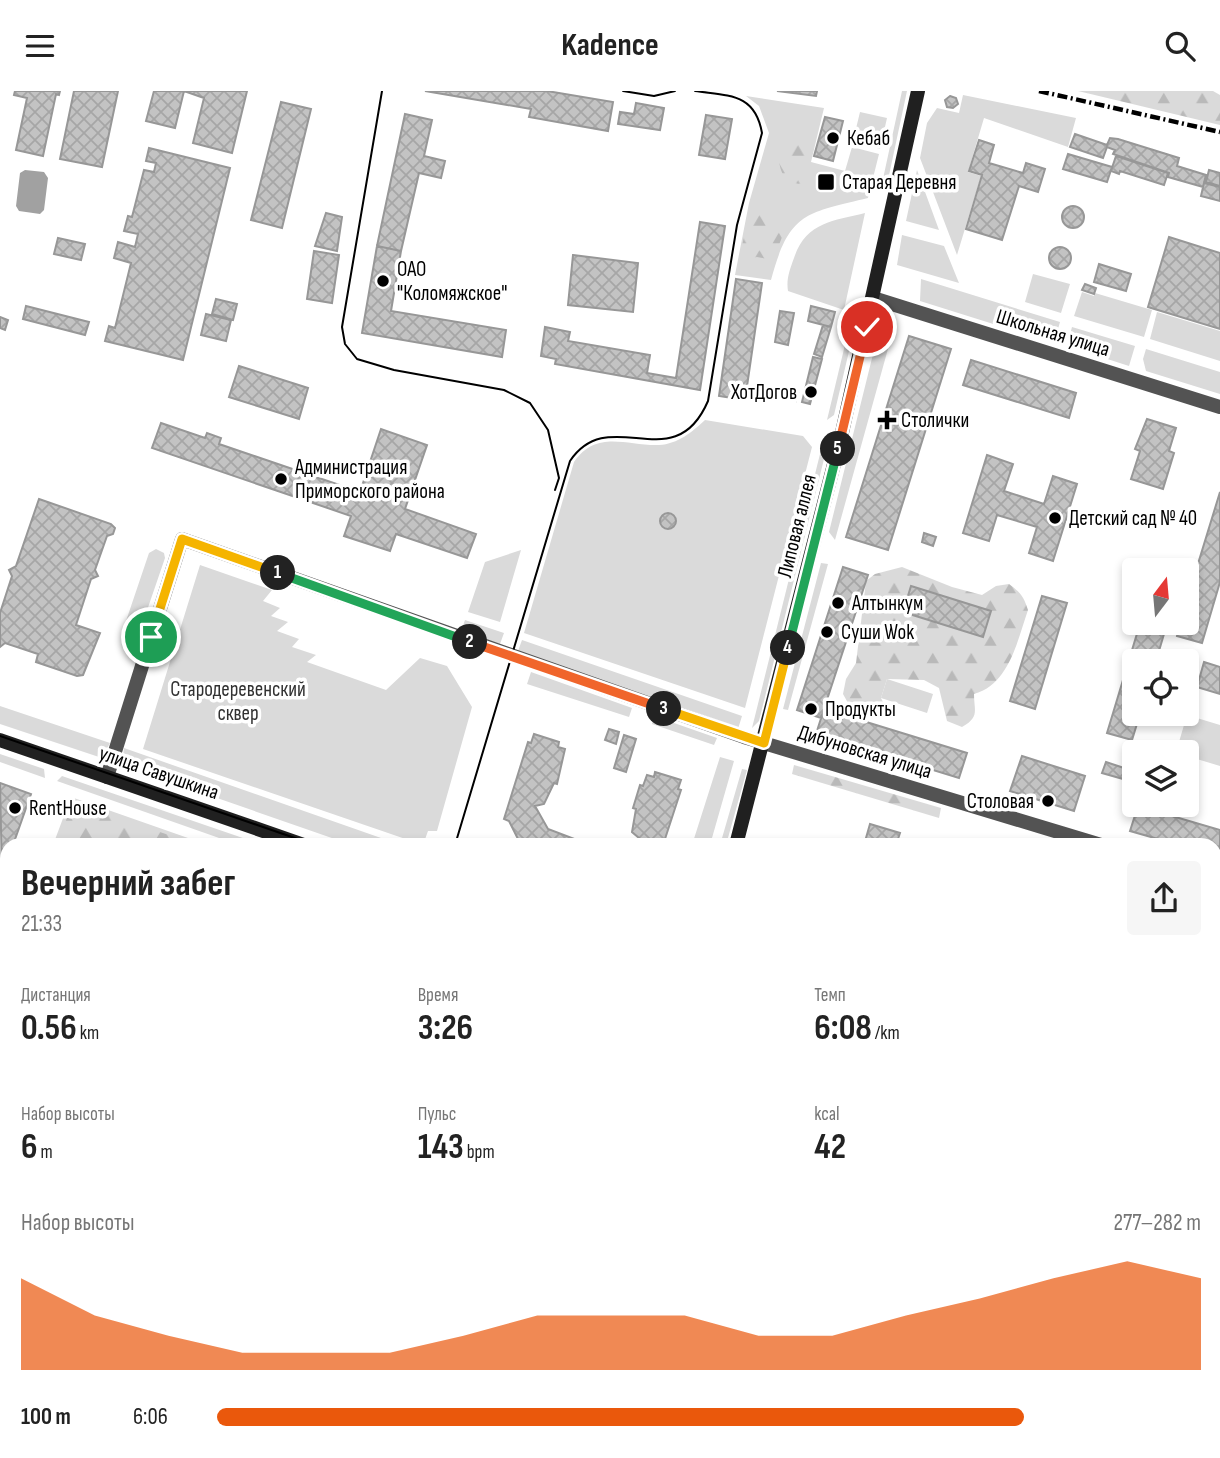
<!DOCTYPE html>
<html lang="ru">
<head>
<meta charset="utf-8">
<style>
	:root { --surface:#fff; --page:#f6f6f6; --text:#222; --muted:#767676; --accent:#ea580c }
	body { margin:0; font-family:"Sofia Sans Condensed",sans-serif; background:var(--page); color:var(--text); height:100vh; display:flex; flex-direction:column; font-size:26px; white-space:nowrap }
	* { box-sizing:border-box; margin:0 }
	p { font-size:23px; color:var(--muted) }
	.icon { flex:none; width:38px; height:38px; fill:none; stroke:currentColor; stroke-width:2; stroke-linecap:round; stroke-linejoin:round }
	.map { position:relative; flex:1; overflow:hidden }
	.panel { position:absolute; left:0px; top:747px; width:1222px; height:621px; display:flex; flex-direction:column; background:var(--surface); border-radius:21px 21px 0 0; box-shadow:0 4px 10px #0003 }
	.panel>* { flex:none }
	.needle { width:46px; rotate:16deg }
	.tools { position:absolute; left:1122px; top:467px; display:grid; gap:14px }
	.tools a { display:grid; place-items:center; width:77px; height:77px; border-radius:7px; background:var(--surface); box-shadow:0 4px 10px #0003; font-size:35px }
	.pin { position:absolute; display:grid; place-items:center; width:60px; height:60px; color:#fff; margin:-30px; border:4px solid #fff; border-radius:50%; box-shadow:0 2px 7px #0007 }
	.km { position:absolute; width:35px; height:35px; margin:-18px; border-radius:50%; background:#222; color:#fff; font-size:19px; line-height:35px; text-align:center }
	.round { display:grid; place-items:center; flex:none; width:74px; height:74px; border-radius:7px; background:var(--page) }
	.headline { display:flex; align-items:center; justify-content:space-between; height:119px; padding:0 21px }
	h1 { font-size:38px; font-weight:700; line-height:52px }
	.metrics { display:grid; grid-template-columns:repeat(3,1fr); gap:10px; height:119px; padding:7px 21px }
	.metrics div { display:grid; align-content:center }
	.metrics b { font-size:35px; font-weight:700 }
	.metrics small { font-size:19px; font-weight:400 }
	.metrics p { font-size:19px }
	.chart { height:196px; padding:14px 21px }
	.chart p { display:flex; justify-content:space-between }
	.chart svg { width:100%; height:126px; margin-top:7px; fill:var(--accent); opacity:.7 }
	ul { padding:0 21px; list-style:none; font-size:23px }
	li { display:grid; grid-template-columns:112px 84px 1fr; align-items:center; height:52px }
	li i { height:18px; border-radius:9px; background:var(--accent) }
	header { display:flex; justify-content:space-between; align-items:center; height:91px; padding:0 21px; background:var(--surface); font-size:32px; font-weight:700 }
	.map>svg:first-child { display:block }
</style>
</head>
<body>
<header><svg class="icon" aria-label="menu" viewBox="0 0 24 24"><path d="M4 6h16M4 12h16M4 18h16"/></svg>Kadence<svg class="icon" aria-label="search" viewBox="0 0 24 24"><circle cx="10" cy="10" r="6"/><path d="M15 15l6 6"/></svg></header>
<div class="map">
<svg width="1220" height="1367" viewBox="0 0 1220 1367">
	<defs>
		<pattern id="forest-firs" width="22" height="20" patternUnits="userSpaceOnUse" patternTransform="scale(1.75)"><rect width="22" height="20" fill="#dadada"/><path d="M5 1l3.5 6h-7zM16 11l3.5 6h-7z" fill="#b9b9b9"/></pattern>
		<pattern id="building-cross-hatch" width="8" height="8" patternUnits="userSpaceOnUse" patternTransform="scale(1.75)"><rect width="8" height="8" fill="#c3c3c3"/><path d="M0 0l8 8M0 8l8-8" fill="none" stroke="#a6a6a6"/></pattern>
	</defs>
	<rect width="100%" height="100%" fill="#fff"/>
	<path fill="#dadada" d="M 902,0 L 907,0 L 888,89 L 881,97 Z
		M 963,4 L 1076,27 L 1068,56 L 984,27 L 968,81 L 981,85 L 957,164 L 920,67 L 927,32 L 937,17 L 959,22 Z
		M 746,5 L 824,17 L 811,71 L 845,80 L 852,56 L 879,63 L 868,107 C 805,122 789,122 771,189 L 735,184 L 749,112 L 769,42 L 759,15 Z
		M 860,21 L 887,27 L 880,58 L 853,50 Z
		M 917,79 L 939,139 L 906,130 Z
		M 865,122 L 844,219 L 788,200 C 786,188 790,178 794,167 C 806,131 833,130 865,122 Z
		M 902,144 L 944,155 L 959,192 L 897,174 Z
		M 1033,183 L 1070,193 L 1061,222 L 1025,211 Z
		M 921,188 L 1060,231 L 1054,252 L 920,210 Z
		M 1082,201 L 1094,205 L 1095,202 L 1152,219 L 1144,246 L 1074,225 Z
		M 1157,221 L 1220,240 L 1220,270 L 1150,248 Z
		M 1072,236 L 1135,255 L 1129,275 L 1067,255 Z
		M 849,237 L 854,239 L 834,324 L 827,329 Z
		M 878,243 L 891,247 L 835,449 L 829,441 Z
		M 1146,258 L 1220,281 L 1220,303 L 1146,280 L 1143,268 Z
		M 705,329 L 803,345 L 812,356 L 745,617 L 524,542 L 574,371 C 597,338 626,355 659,354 C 678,353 692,341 705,329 Z
		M 821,359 L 824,368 L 759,630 L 752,637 Z
		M 156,458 L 164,462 L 165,467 L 142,534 L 131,535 L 126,530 L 149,462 Z
		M 521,459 L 500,531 L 468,521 L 485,471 Z
		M 821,472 L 828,473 L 788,619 L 783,618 Z
		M 200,474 L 272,499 L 263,510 L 280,517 L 271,525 L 288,531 L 277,540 L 299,548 L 292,556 L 316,564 L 307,571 L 386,599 L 420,567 L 447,575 L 472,616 L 437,740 L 428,740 L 423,754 L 143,658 Z
		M 465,529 L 504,542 L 500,553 L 461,540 Z
		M 522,549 L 742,625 L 738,638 L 518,560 Z
		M 531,581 L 632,617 L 629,626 L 527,593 Z
		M 887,588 L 933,603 L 927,622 L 881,607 Z
		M 0,615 L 110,652 L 102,667 L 0,633 Z
		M 1187,624 L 1220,634 L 1220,675 L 1187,665 L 1186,662 L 1176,661 Z
		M 654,625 L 717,647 L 714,654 L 652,633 Z
		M 124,657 L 401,754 L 352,754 L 122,674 Z
		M 0,663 L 44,678 L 45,687 L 0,671 Z
		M 720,666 L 734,670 L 710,754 L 692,754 Z
		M 742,678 L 747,679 L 726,754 L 720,754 Z
		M 62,685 L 263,754 L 239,754 L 57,690 Z
		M 71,706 L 208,754 L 53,754 Z"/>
	<path fill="url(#forest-firs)" d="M 1078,0 L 1213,0 L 1220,4 L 1220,34 Z
		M 792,46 L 811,54 L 810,84 L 804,92 C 781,97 777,72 779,54 Z
		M 769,116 L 788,131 L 773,169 L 757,166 L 739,169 L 749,122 Z
		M 902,476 L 952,496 L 982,504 L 996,495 L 1009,493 C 1020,501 1024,506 1028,519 C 1017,551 1009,593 974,603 C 974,620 980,626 962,636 L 947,630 L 939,597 L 924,589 L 887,588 L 881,607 L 884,613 L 881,620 L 871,624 L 848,612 L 843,603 L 846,588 L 856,572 L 866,490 L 875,483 Z
		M 794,674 L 941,717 L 939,727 L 792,683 Z
		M 72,711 L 198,754 L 58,754 Z
		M 1214,1108 L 1220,1110 L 1220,1250 L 1217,1264 Z
		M 0,1205 L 7,1206 L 7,1304 L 0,1302 Z
		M 408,1362 L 616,1362 L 633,1367 L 421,1367 Z"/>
	<path fill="#a1a1a1" d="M 25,79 L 44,81 L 48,87 L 44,119 L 40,123 L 19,120 L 16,115 L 20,82 Z
		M 0,1029 L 7,1030 L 7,1203 L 0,1202 Z
		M 0,1302 L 7,1304 L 7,1362 L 248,1362 L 253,1367 L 0,1367 Z
		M 1215,1357 L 1220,1359 L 1220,1367 L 730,1367 L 712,1362 L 1214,1362 Z
		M 338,1362 L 408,1362 L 421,1367 L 331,1367 Z"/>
	<path fill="url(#building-cross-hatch)" stroke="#979797" stroke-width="2" d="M 15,0 L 60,0 L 59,4 L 56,3 L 43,65 L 16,59 L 27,7 L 14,4 Z
		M 74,0 L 118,0 L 102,76 L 60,68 Z
		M 154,0 L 184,0 L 175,37 L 146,30 Z
		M 184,0 L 247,0 L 232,62 L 193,52 L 204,7 Z
		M 425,0 L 547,0 L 613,11 L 608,40 L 529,26 L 531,18 Z
		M 777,0 L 817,0 L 816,5 Z
		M 950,5 L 956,7 L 958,13 L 953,17 L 947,16 L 945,9 Z
		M 281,11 L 311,18 L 282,137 L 251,129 Z
		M 636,12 L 664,17 L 660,39 L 618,33 L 620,21 L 634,23 Z
		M 405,23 L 432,29 L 424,65 L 445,70 L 441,87 L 419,82 L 401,160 L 377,155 Z
		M 706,24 L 732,28 L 725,68 L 699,64 Z
		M 825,26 L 843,30 L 833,70 L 814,65 Z
		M 1075,43 L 1107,54 L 1110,47 L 1118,48 L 1179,67 L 1177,75 L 1206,84 L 1203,96 L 1168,86 L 1169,82 L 1113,63 L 1115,59 L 1107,56 L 1103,67 L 1070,56 Z
		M 979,49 L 994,54 L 989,72 L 1023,82 L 1026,72 L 1045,78 L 1038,101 L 1019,95 L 1002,149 L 966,138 L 982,84 L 969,80 Z
		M 149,57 L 230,77 L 183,269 L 105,250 L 109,235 L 115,237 L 131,172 L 114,167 L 118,151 L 135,156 L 138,143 L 124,140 L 128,125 L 132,126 L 144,79 L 154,81 L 156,72 L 146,70 Z
		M 1068,63 L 1112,76 L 1107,91 L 1063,78 Z
		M 1116,65 L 1168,82 L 1164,94 L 1120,80 L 1119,83 L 1111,80 Z
		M 1209,79 L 1220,82 L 1220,95 L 1206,91 Z
		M 1204,92 L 1220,96 L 1220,110 L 1201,105 Z
		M1062 126a11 11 0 1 1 22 0a11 11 0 1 1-22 0Z
		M 326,122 L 342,126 L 337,160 L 315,155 Z
		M 700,131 L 725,135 L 700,299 L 555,273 L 556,268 L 541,265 L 545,236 L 570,241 L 568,250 L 650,264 L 647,282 L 676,287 Z
		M 1169,146 L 1220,162 L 1220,238 L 1148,216 Z
		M 58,147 L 85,153 L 81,169 L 54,163 Z
		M 377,155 L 401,160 L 391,220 L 506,239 L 502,266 L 362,242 Z
		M1049 167a11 11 0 1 1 22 0a11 11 0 1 1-22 0Z
		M 314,160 L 339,164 L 332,212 L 307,208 Z
		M 573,164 L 638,172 L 633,221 L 568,214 Z
		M 1099,173 L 1131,183 L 1126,200 L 1094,191 Z
		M 736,188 L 762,192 L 745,309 L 719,305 Z
		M 1085,193 L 1096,197 L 1094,203 L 1082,199 Z
		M 216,208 L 237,213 L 233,229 L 212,223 Z
		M 26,215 L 89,231 L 85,244 L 23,228 Z
		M 811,215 L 835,221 L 831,236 L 808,230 Z
		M 780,220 L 794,222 L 788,254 L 775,251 Z
		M 206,223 L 231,229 L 226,250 L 201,244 Z
		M 0,226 L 8,229 L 5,239 L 0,237 Z
		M 823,234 L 831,236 L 822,266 L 814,263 Z
		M 909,245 L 951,258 L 888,459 L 846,446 Z
		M 813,266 L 822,268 L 810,313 L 802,311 Z
		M 971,269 L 1076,302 L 1069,327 L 963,294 Z
		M 239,275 L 308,297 L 299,328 L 229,306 Z
		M 783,298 L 798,302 L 796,310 L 781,306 Z
		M 1147,328 L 1176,337 L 1169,360 L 1174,362 L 1163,398 L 1131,388 L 1140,360 L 1135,358 Z
		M 161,332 L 205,347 L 207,342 L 221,347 L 219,353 L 360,401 L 381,338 L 427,354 L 405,418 L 476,443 L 467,467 L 396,443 L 390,460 L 344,445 L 351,425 L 152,357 Z
		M 987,364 L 1013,373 L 1004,400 L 1044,413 L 1053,385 L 1077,393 L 1053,470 L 1029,462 L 1037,436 L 997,424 L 989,450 L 963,442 Z
		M 1220,401 L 1220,491 L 1202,552 L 1177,545 L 1180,532 L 1186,532 L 1186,512 Z
		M 39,408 L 111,433 L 115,437 L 113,443 L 107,445 L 95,479 L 98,485 L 91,488 L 76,534 L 100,542 L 83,584 L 77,585 L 36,571 L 38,563 L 5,552 L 0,556 L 0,522 L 12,485 L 9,479 L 16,475 Z
		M660 430a8 8 0 1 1 16 0a8 8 0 1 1-16 0Z
		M 924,442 L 936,446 L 933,455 L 922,451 Z
		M 843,476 L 868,484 L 821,627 L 797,619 Z
		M 911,495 L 991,520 L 983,546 L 903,521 Z
		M 1042,505 L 1067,512 L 1035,618 L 1010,610 Z
		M 1139,536 L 1164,543 L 1156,570 L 1134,570 L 1134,623 L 1140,623 L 1132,649 L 1107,642 Z
		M 1204,571 L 1220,576 L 1220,603 L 1197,596 Z
		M 824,618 L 967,662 L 959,687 L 816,643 Z
		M 609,638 L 619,641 L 616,653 L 605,649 Z
		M 534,643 L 559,651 L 558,656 L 565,658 L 557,693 L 554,692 L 544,713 L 535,715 L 548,738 L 590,754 L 521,754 L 509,730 L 504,728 L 528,651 L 531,652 Z
		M 624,644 L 636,648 L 626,681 L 614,677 Z
		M 1022,665 L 1085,685 L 1074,720 L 1010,700 Z
		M 1106,671 L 1133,680 L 1130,690 L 1102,682 Z
		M 655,681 L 681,689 L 678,698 L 681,699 L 663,754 L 625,754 L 639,747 L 632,741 L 636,718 L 633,717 L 640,694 L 643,695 L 647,684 L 654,686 Z
		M 0,692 L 31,703 L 13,754 L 7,754 L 7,772 L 2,786 Z
		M 1138,715 L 1220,739 L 1220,767 L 1214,765 L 1214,754 L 1179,754 L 1130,740 Z
		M 870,733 L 900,742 L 896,754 L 864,754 Z
		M 1214,878 L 1220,885 L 1220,933 L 1214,953 Z"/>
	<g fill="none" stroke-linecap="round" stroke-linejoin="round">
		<defs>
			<path id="primary" d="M 0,848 L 7,851
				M 0,887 L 7,889
				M 1214,1303 L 1220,1305
				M 1214,1335 L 1220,1337"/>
		</defs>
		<use href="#primary" stroke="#dbdbdb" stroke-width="21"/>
		<path stroke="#535353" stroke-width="14" d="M 107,686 L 182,448 L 744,646 L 1101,754
			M 1214,789 L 1220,790"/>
		<path stroke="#535353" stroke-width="14" d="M 873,207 L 1220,316"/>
		<path stroke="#202020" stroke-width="14" d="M 0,649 L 304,754
			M 736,754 L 841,346 L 918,0
			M 1214,1063 L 1220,1065
			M 1214,1083 L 1220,1085"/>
		<use href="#primary" stroke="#000" stroke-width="18"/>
		<path stroke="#000" stroke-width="2" d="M 382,0 L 342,236 L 345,253 L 357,268 L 394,279 L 504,299 L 530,312 L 548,339 L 559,387 L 555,399
			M 623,0 L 654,5 L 675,0
			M 0,645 L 315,754
			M 455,754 L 570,370 C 610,311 674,389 708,310 L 737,134 L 762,42 C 755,2 729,5 695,0
			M 1214,1069 L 1220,1071"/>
		<path stroke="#000" stroke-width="4.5" stroke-dasharray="10 3.5 2 3.5" stroke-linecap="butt" d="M 1039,0 L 1220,41"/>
	</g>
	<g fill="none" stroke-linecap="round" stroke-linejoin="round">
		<defs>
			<path id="split-1" d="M 151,546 L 182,448 L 278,482"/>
			<path id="split-2" d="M 278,482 L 470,551"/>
			<path id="split-3" d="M 470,551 L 664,618"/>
			<path id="split-4" d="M 664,618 L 764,652 L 788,557"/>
			<path id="split-5" d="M 788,557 L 838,358"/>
			<path id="split-6" d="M 838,358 L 867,236"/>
		</defs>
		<use href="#split-1" stroke="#fff" stroke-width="14"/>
		<use href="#split-2" stroke="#fff" stroke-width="14"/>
		<use href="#split-3" stroke="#fff" stroke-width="14"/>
		<use href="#split-4" stroke="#fff" stroke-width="14"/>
		<use href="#split-5" stroke="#fff" stroke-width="14"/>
		<use href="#split-6" stroke="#fff" stroke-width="14"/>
		<use href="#split-1" stroke="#f5b400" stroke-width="9"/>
		<use href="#split-2" stroke="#22a559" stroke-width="9"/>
		<use href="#split-3" stroke="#f0652b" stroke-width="9"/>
		<use href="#split-4" stroke="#f5b400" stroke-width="9"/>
		<use href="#split-5" stroke="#22a559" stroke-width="9"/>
		<use href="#split-6" stroke="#f0652b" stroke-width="9"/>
	</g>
	<g fill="#000" stroke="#fff" stroke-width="2.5">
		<circle cx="833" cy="47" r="7"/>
		<rect x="817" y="82" width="18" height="18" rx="3.5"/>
		<circle cx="383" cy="190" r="7"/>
		<circle cx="811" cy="301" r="7"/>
		<path d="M883.5 318.5h7v7h7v7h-7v7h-7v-7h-7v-7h7z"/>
		<circle cx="281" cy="388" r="7"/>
		<circle cx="1055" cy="427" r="7"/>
		<circle cx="838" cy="512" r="7"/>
		<circle cx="827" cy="541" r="7"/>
		<circle cx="811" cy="618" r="7"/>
		<circle cx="1048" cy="710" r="7"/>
		<circle cx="15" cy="717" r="7"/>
	</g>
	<g text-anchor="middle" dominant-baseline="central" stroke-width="7" stroke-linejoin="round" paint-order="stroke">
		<g font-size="21" fill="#000" stroke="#fff" text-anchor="start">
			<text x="847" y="47">Кебаб</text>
			<text x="842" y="91">Старая Деревня</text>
			<text x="397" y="178">ОАО<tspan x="397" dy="24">"Коломяжское"</tspan></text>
			<text x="797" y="301" text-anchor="end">ХотДогов</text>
			<text x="901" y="329">Столички</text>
			<text x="295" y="376">Администрация<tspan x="295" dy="24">Приморского района</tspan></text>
			<text x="1069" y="427">Детский сад № 40</text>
			<text x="852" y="512">Алтынкум</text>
			<text x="841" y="541">Суши Wok</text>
			<text x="825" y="618">Продукты</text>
			<text x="1034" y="710" text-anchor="end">Столовая</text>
			<text x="29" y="717">RentHouse</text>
		</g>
		<g font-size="21" fill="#000" stroke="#fff">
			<text transform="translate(1053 242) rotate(17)">Школьная улица</text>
			<text transform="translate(797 435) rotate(-76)">Липовая аллея</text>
			<text transform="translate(865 661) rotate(17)">Дибуновская улица</text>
			<text transform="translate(159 682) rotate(19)">улица Савушкина</text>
		</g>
		<g font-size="21" fill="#313131" stroke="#fff">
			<text x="238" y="598">Стародеревенский<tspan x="238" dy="24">сквер</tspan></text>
		</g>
	</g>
</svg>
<div class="tools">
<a><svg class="needle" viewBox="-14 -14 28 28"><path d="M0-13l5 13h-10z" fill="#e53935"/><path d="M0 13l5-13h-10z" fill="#767676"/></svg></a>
<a><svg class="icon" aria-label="locate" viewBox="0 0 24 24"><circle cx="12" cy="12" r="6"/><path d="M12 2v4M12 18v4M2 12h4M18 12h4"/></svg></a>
<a><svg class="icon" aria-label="layers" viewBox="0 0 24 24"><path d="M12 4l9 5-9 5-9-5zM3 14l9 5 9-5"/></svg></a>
</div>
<div class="pin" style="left:151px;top:546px;background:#1e9e55"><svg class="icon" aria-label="arrive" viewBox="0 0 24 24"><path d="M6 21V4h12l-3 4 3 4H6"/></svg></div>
<div class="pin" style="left:867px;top:236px;background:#d93025"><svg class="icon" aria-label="check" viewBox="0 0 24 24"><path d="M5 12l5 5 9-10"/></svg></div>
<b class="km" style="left:278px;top:482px">1</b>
<b class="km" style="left:470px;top:551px">2</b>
<b class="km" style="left:664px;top:618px">3</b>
<b class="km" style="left:788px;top:557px">4</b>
<b class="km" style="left:838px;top:358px">5</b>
<section class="panel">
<div class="headline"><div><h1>Вечерний забег</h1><p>21:33</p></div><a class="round"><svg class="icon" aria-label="share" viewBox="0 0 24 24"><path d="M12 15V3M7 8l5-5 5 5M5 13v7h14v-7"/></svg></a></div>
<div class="metrics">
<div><p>Дистанция</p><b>0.56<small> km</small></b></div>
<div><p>Время</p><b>3:26</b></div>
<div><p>Темп</p><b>6:08<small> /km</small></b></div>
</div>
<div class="metrics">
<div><p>Набор высоты</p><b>6<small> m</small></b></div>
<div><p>Пульс</p><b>143<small> bpm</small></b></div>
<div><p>kcal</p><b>42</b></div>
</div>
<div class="chart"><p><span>Набор высоты</span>277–282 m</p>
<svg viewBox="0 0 160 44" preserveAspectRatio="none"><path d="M0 44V12L10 25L20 32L30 38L40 38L50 38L60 32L70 25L80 25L90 25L100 32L110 32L120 25L130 19L140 12L150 6L160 12V44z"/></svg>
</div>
<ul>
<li><b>100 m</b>6:06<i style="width:82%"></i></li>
</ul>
</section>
</div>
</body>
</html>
